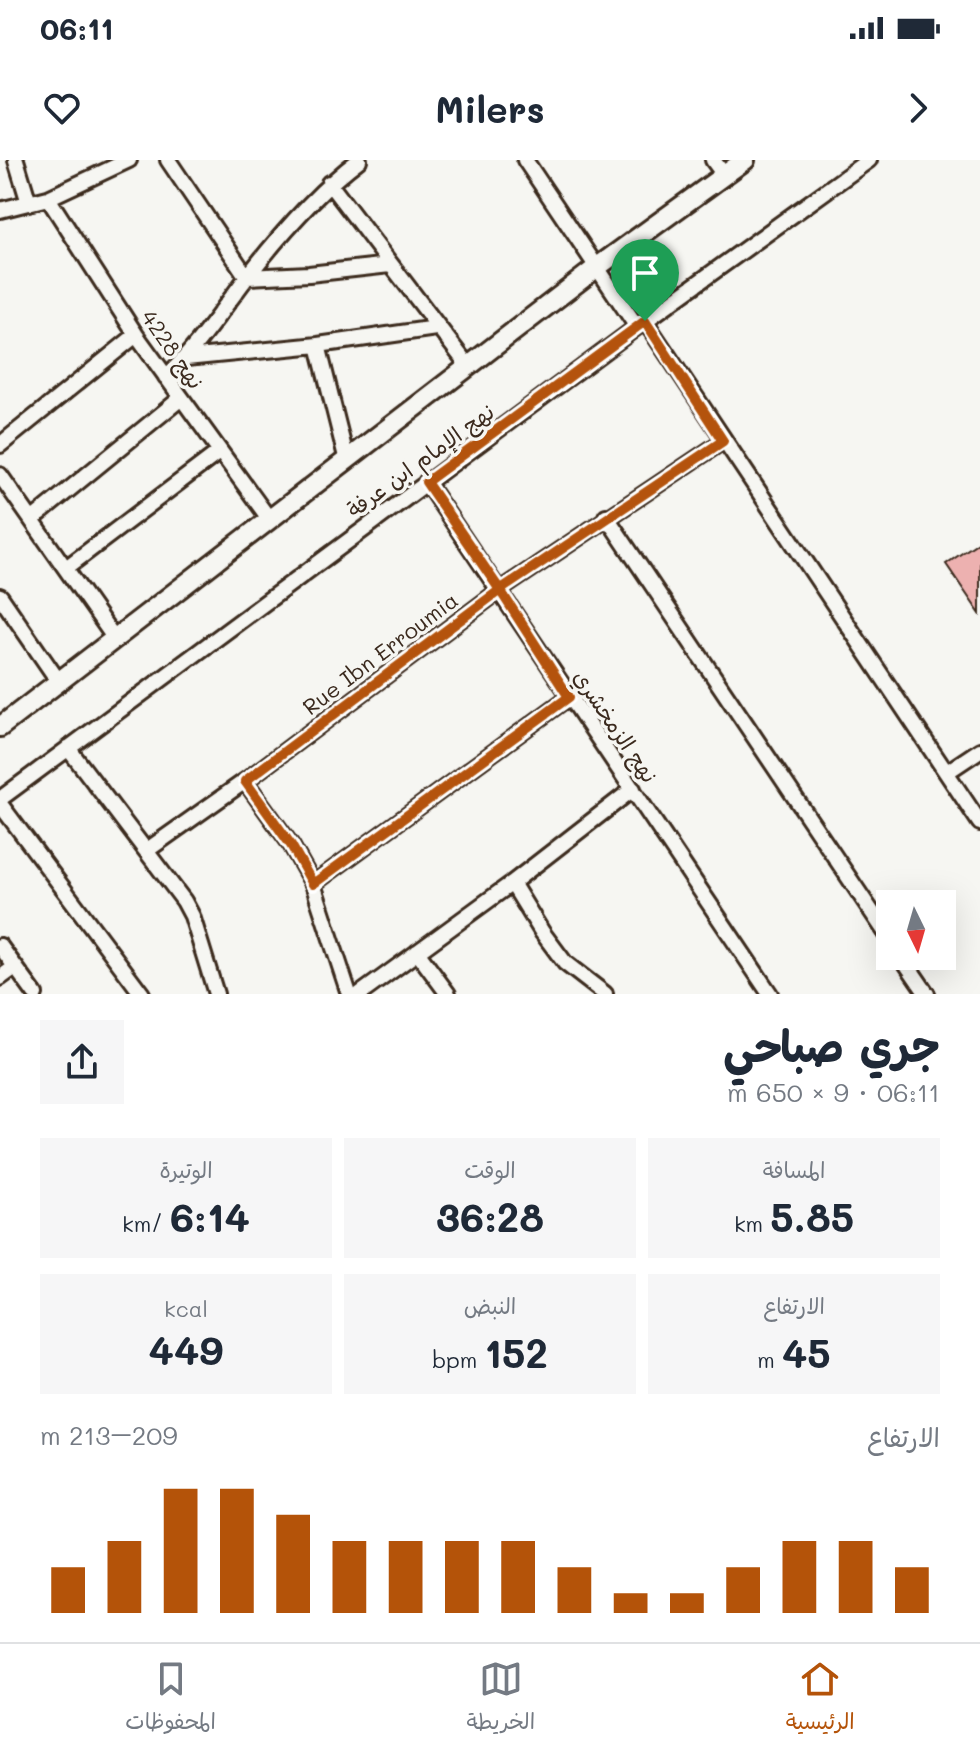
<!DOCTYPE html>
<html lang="ar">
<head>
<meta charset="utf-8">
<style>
	:root { --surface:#fff; --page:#f6f6f7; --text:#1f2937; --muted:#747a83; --line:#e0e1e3; --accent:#b45309 }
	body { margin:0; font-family:Mali,"Playpen Sans Arabic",sans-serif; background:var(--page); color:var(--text); direction:rtl; height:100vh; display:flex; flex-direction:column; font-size:30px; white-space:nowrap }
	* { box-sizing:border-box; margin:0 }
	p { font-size:26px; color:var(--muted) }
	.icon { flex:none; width:44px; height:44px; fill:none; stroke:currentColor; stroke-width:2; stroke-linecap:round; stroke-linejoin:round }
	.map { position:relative; height:834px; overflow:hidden; direction:ltr }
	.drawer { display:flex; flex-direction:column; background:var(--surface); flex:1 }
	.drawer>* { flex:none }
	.needle { width:52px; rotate:175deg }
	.controls { position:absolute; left:876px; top:730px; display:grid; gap:16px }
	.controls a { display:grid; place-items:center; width:80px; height:80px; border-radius:0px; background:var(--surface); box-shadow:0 8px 32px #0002; font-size:40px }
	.pin { position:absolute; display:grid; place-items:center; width:68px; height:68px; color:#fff; margin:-82px -34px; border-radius:50% 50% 50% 0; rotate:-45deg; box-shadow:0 0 8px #0007 }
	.pin .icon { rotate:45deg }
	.round { display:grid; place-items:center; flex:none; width:84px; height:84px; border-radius:0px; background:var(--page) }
	.head { display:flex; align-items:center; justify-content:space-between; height:136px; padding:0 40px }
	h1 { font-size:44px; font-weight:700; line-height:60px }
	.stats { display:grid; grid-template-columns:repeat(3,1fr); gap:12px; height:136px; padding:8px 40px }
	.stats div { display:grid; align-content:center; border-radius:0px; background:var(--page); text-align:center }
	.stats b { font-size:40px; font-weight:700 }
	.stats small { font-size:22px; font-weight:400 }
	.stats p { font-size:22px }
	.chart { height:224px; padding:16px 40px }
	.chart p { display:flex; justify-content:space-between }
	.chart svg { width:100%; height:144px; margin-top:8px; stroke:var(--accent); stroke-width:6 }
	.status { display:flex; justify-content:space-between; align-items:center; height:56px; padding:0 40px; background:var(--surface); direction:ltr }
	.status svg { height:22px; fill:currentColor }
	header { display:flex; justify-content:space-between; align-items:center; height:104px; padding:0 40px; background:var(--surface); font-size:36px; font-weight:700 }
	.tabs { display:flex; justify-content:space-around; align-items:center; height:112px; border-top:2px solid var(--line); background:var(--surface); font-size:22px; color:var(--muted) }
	.tabs a { display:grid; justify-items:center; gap:4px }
	.tabs .selected { color:var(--accent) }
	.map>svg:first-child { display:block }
</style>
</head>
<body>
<div class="status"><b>06:11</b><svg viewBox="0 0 49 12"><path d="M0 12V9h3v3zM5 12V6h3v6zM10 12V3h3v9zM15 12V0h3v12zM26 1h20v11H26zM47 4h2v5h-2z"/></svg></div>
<header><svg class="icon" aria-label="forward" viewBox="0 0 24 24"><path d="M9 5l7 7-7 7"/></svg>Milers<svg class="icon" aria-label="heart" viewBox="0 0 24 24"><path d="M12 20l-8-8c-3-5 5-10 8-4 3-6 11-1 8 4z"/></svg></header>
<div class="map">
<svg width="980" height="834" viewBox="0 0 980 834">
	<rect width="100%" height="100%" fill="#f6f6f2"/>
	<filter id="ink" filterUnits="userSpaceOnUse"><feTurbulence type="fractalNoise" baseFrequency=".0125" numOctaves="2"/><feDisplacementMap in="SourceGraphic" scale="16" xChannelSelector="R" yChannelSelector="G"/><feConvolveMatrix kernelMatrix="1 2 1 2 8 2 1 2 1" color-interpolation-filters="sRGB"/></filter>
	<g filter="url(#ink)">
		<path fill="#edb1b0" stroke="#3b2a1e" stroke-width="2" d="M 980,381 L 980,454 L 946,404 Z"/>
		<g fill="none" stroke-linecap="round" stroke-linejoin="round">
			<defs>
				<path id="minor" d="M 16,0 L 29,43
					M 168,0 L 247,117 L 309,114 L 390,105
					M 525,0 L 637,167
					M 713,0 L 724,15
					M 329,23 L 469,207
					M 48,38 L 136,175 L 270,360
					M 0,50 L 48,38 L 129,0
					M 645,161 L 980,663
					M 318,185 L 347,301
					M 186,198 L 318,185 L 436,168
					M 166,217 C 196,189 219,154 244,121 C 277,78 315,33 359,0
					M 0,285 L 136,175
					M 0,315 L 115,479
					M 426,322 L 770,834
					M 606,356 L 890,779
					M 33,359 L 180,239
					M 66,408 L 219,292
					M 0,436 L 59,522
					M 68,588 L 184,741 L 192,756 L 216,834
					M 947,612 L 980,590
					M 245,621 L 291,685 L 313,724 L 349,834
					M 0,639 L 645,161 L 869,0
					M 0,644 L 142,834
					M 146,691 L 245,621 L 500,430 L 723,281
					M 512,723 L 542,772 L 565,803 L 605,834
					M 313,724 L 569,537
					M 0,786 L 35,834
					M 417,792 L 448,834
					M 901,796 L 927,834
					M 0,818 L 15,807
					M 360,834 L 512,723 L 633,629"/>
				<path id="tertiary" d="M 0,567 L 596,108 L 745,0"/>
			</defs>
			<use href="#minor" stroke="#3b2a1e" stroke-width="20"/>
			<use href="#tertiary" stroke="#3b2a1e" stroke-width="24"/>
			<use href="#minor" stroke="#f6f6f2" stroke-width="14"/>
			<use href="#tertiary" stroke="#f6f6f2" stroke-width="18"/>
		</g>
	</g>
	<g fill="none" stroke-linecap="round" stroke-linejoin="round" filter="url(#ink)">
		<defs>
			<path id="route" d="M 645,161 L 426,322 L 500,430 L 245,621 L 291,685 L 313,724 L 569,537 L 500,430 L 723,281 L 645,161"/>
		</defs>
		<use href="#route" stroke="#fff" stroke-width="16"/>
		<use href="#route" stroke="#b45309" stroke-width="10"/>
	</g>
	<g text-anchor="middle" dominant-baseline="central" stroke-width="7" stroke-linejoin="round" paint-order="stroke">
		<g font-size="22" fill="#3b2a1e" stroke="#f6f6f2">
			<text transform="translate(173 189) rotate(55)">نهج 4228</text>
			<text transform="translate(420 300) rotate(-36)">نهج الإمام ابن عرفة</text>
			<text transform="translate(380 493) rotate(-37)">Rue Ibn Erroumia</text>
			<text transform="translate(616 566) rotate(56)">نهج الزمخشري</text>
		</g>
	</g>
</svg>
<div class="controls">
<a><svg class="needle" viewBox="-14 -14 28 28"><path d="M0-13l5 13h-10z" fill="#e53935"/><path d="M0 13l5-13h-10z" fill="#747a83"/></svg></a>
</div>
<div class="pin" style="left:645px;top:161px;background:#1e9e55"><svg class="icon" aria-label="arrive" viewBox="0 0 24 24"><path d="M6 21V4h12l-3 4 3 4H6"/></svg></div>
</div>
<section class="drawer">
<div class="head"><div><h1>جري صباحي</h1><p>06:11 · 9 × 650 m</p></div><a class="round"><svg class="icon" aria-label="share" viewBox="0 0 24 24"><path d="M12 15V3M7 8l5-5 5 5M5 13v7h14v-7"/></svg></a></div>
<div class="stats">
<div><p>المسافة</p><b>5.85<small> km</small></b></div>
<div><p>الوقت</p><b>36:28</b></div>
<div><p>الوتيرة</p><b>6:14<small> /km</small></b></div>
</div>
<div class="stats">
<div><p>الارتفاع</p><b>45<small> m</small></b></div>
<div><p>النبض</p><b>152<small> bpm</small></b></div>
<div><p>kcal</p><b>449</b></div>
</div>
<div class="chart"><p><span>الارتفاع</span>209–213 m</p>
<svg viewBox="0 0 160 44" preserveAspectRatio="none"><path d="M5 44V30M15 44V22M25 44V6M35 44V6M45 44V14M55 44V22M65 44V22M75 44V22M85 44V22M95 44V30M105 44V38M115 44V38M125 44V30M135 44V22M145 44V22M155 44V30"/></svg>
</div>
</section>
<nav class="tabs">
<a class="selected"><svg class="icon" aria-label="home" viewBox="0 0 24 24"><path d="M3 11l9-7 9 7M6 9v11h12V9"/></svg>الرئيسية</a>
<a><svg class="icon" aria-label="map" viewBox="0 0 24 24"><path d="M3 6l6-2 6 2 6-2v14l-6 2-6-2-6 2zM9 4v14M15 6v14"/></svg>الخريطة</a>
<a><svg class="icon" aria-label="saved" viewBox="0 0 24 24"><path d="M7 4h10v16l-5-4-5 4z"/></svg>المحفوظات</a>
</nav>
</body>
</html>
